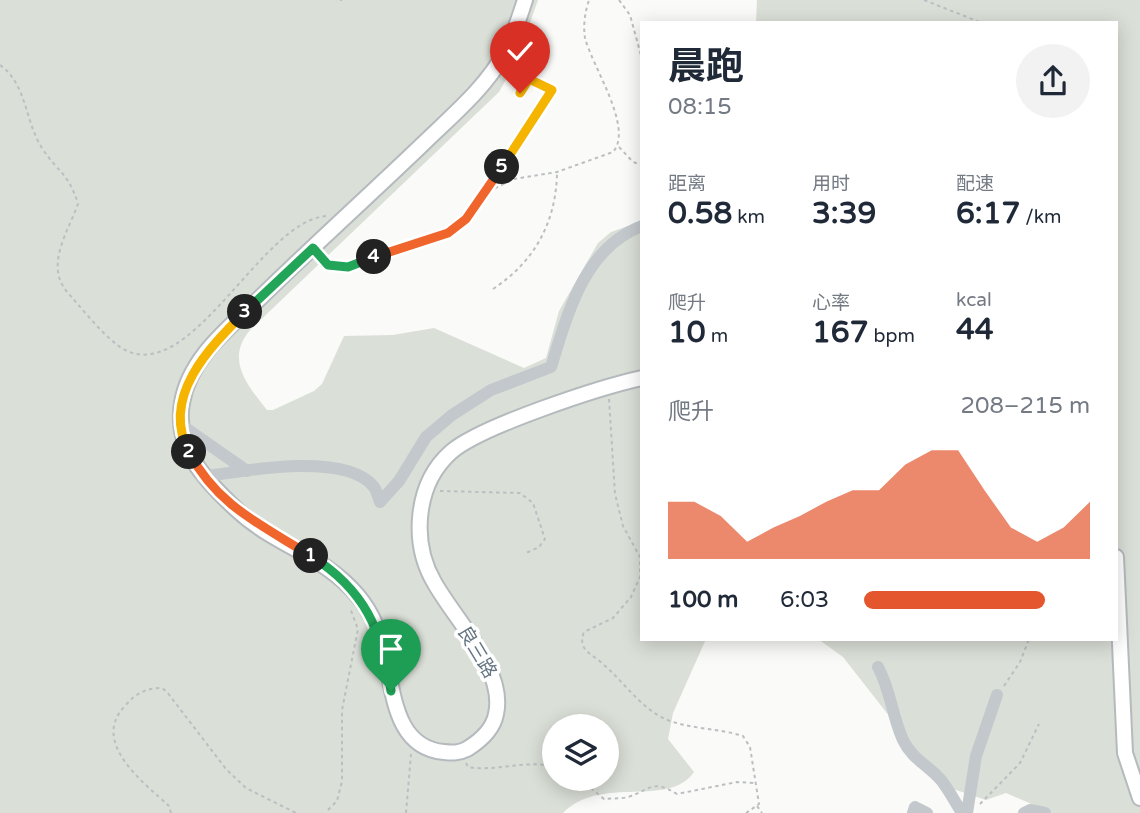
<!DOCTYPE html>
<html lang="zh">
<head>
<meta charset="utf-8">
<style>
	:root { --surface:#fff; --page:#f2f2f3; --text:#1f2937; --muted:#747a83; --accent:#e4572e }
	body { margin:0; font-family:"Varela Round","Noto Sans SC",sans-serif; background:var(--page); color:var(--text); height:100vh; display:flex; flex-direction:column; font-size:26px; white-space:nowrap }
	* { box-sizing:border-box; margin:0 }
	p { font-size:23px; color:var(--muted) }
	.icon { flex:none; width:38px; height:38px; fill:none; stroke:currentColor; stroke-width:2; stroke-linecap:round; stroke-linejoin:round }
	.map { position:relative; flex:1; overflow:hidden }
	.details { position:absolute; left:640px; top:21px; width:478px; height:620px; display:flex; flex-direction:column; background:var(--surface); border-radius:0px; box-shadow:0 4px 18px #0003 }
	.details>* { flex:none }
	.tools { position:absolute; left:542px; top:714px; display:grid; gap:14px }
	.tools a { display:grid; place-items:center; width:77px; height:77px; border-radius:50%; background:var(--surface); box-shadow:0 4px 18px #0003; font-size:35px }
	.pin { position:absolute; display:grid; place-items:center; width:60px; height:60px; color:#fff; margin:-72px -30px; border-radius:50% 50% 50% 0; rotate:-45deg; box-shadow:0 0 7px #0007 }
	.pin .icon { rotate:45deg }
	.km { position:absolute; width:35px; height:35px; margin:-18px; border-radius:50%; background:#222; color:#fff; font-size:19px; line-height:35px; text-align:center }
	.round { display:grid; place-items:center; flex:none; width:74px; height:74px; border-radius:37px; background:var(--page) }
	.overview { display:flex; align-items:center; justify-content:space-between; height:119px; padding:0 28px }
	h1 { font-size:38px; font-weight:700; line-height:52px }
	.metrics { display:grid; grid-template-columns:repeat(3,1fr); gap:10px; height:119px; padding:7px 28px }
	.metrics div { display:grid; align-content:center }
	.metrics b { font-size:30px; font-weight:700 }
	.metrics small { font-size:19px; font-weight:400 }
	.metrics p { font-size:19px }
	.chart { height:196px; padding:14px 28px }
	.chart p { display:flex; justify-content:space-between }
	.chart svg { width:100%; height:126px; margin-top:7px; fill:var(--accent); opacity:.7 }
	ul { padding:0 28px; list-style:none; font-size:23px }
	li { display:grid; grid-template-columns:112px 84px 1fr; align-items:center; height:52px }
	li i { height:18px; border-radius:9px; background:var(--accent) }
	.map>svg:first-child { display:block }
</style>
</head>
<body>
<div class="map">
<svg width="1140" height="813" viewBox="0 0 1140 813">
	<rect width="100%" height="100%" fill="#fafaf8"/>
	<path fill="#dadfd7" fill-rule="evenodd" d="M 0,0 L 538,0 L 516,62 L 499,92 L 251,329 C 225,358 246,384 267,410 L 273,410 L 314,391 L 322,384 L 344,336 L 393,335 L 434,328 L 524,368 L 546,358 L 559,311 L 598,243 L 611,232 L 642,221 L 642,639 L 706,639 L 673,713 L 668,739 L 694,772 C 668,809 602,774 563,813 L 0,813 ZM 555,726 L 607,726 L 607,779 L 555,779 Z
		M 757,0 L 1140,0 L 1140,813 L 1052,813 L 1006,793 L 986,800 L 944,786 L 843,657 L 818,639 L 1116,639 L 1116,23 L 756,23 Z"/>
	<g fill="none" stroke-linecap="round" stroke-linejoin="round">
		<defs>
			<path id="major" d="M 525,0 C 519,18 514,35 505,52 C 487,86 455,113 427,140 C 372,193 315,244 261,297 C 230,327 189,358 182,403 C 174,449 206,481 237,510 C 274,545 324,555 358,596 C 373,614 382,638 386,661 C 394,697 397,748 444,752 C 453,753 459,753 467,749 C 480,741 493,730 496,714 C 506,670 455,620 434,582 C 411,542 415,484 451,452 C 481,426 601,387 642,378
				M 1116,557 L 1125,753 L 1140,798"/>
		</defs>
		<use href="#major" stroke="#b5babe" stroke-width="18"/>
		<path stroke="#bbbfc2" stroke-width="2" stroke-dasharray="3.5 3.5" stroke-linecap="butt" d="M 340,0 L 342,0
			M 619,0 L 630,15 L 642,59
			M 924,0 L 982,23
			M 0,65 C 27,84 25,122 42,148 C 58,173 69,173 78,204 C 68,232 44,266 68,293 C 84,311 101,333 120,347 C 189,393 262,217 328,216
			M 619,147 L 633,162 L 642,165
			M 484,193 L 552,90 L 529,79 L 520,93
			M 320,257 L 328,265 L 348,267 L 448,233 L 465,219 L 483,194 L 514,179 L 557,172 L 613,152 C 634,128 592,66 585,38 C 583,25 585,12 589,0
			M 493,289 C 534,262 556,223 557,173
			M 609,399 L 615,494 L 623,526 L 640,557 L 640,577 L 631,597 L 613,618 L 584,632 C 577,650 591,653 603,664 C 624,682 638,705 663,718 C 686,729 718,728 743,736 L 750,747 L 759,804 L 746,813
			M 440,491 L 520,493 L 533,503 L 545,539 L 539,547 L 526,553
			M 1004,686 L 1020,662 L 1029,639
			M 466,763 L 468,767 C 497,772 527,759 555,767
			M 580,779 L 604,799 C 612,798 621,799 628,797 C 652,789 652,779 677,794 L 737,782 L 754,783
			M 980,804 L 1020,763 L 1039,724
			M 757,806 L 762,813
			M 328,810 L 337,801 L 342,781 L 342,710 L 358,629 L 350,608
			M 171,813 L 169,806 C 144,783 91,743 124,707 C 135,694 145,688 162,688 L 167,692 L 226,769 L 246,788 L 296,813
			M 406,813 L 411,754"/>
		<path stroke="#c3c8cc" stroke-width="12" d="M 181,425 L 247,471
			M 202,477 C 241,471 346,451 374,487 C 377,491 378,497 380,502 L 399,481 L 426,437 L 452,415 L 491,390 L 551,367 C 568,313 584,248 642,226
			M 878,667 C 891,691 892,716 903,740 C 912,759 928,765 941,780 C 949,790 955,802 962,813
			M 913,813 L 915,807 L 927,813
			M 967,813 L 976,756 L 997,695
			M 1024,813 L 1030,810 L 1045,813"/>
		<use href="#major" stroke="#fff" stroke-width="14"/>
	</g>
	<g fill="none" stroke-linecap="round" stroke-linejoin="round">
		<defs>
			<path id="split-1" d="M 311,556 C 365,590 382,630 391,691"/>
			<path id="split-2" d="M 189,452 C 217,506 262,525 311,556"/>
			<path id="split-3" d="M 189,452 C 160,397 209,348 245,312"/>
			<path id="split-4" d="M 245,312 L 313,248 L 328,265 L 348,267 L 374,257"/>
			<path id="split-5" d="M 374,257 L 448,233 L 466,219 L 502,167"/>
			<path id="split-6" d="M 502,167 L 552,90 L 529,79 L 520,93"/>
		</defs>
		<use href="#split-1" stroke="#fff" stroke-width="14"/>
		<use href="#split-2" stroke="#fff" stroke-width="14"/>
		<use href="#split-3" stroke="#fff" stroke-width="14"/>
		<use href="#split-4" stroke="#fff" stroke-width="14"/>
		<use href="#split-5" stroke="#fff" stroke-width="14"/>
		<use href="#split-6" stroke="#fff" stroke-width="14"/>
		<use href="#split-1" stroke="#22a559" stroke-width="9"/>
		<use href="#split-2" stroke="#f0652b" stroke-width="9"/>
		<use href="#split-3" stroke="#f5b400" stroke-width="9"/>
		<use href="#split-4" stroke="#22a559" stroke-width="9"/>
		<use href="#split-5" stroke="#f0652b" stroke-width="9"/>
		<use href="#split-6" stroke="#f5b400" stroke-width="9"/>
	</g>
	<g text-anchor="middle" dominant-baseline="central" stroke-width="7" stroke-linejoin="round" paint-order="stroke">
		<g font-size="19" fill="#657683" stroke="#fff">
			<text transform="translate(477 652) rotate(59)">良三路</text>
		</g>
	</g>
</svg>
<div class="tools">
<a><svg class="icon" aria-label="layers" viewBox="0 0 24 24"><path d="M12 4l9 5-9 5-9-5zM3 14l9 5 9-5"/></svg></a>
</div>
<div class="pin" style="left:391px;top:691px;background:#1e9e55"><svg class="icon" aria-label="arrive" viewBox="0 0 24 24"><path d="M6 21V4h12l-3 4 3 4H6"/></svg></div>
<div class="pin" style="left:520px;top:93px;background:#d93025"><svg class="icon" aria-label="check" viewBox="0 0 24 24"><path d="M5 12l5 5 9-10"/></svg></div>
<b class="km" style="left:311px;top:556px">1</b>
<b class="km" style="left:189px;top:452px">2</b>
<b class="km" style="left:245px;top:312px">3</b>
<b class="km" style="left:374px;top:257px">4</b>
<b class="km" style="left:502px;top:167px">5</b>
<section class="details">
<div class="overview"><div><h1>晨跑</h1><p>08:15</p></div><a class="round"><svg class="icon" aria-label="share" viewBox="0 0 24 24"><path d="M12 15V3M7 8l5-5 5 5M5 13v7h14v-7"/></svg></a></div>
<div class="metrics">
<div><p>距离</p><b>0.58<small> km</small></b></div>
<div><p>用时</p><b>3:39</b></div>
<div><p>配速</p><b>6:17<small> /km</small></b></div>
</div>
<div class="metrics">
<div><p>爬升</p><b>10<small> m</small></b></div>
<div><p>心率</p><b>167<small> bpm</small></b></div>
<div><p>kcal</p><b>44</b></div>
</div>
<div class="chart"><p><span>爬升</span>208–215 m</p>
<svg viewBox="0 0 160 44" preserveAspectRatio="none"><path d="M0 44V24L10 24L20 29L30 38L40 33L50 29L60 24L70 20L80 20L90 11L100 6L110 6L120 20L130 33L140 38L150 33L160 24V44z"/></svg>
</div>
<ul>
<li><b>100 m</b>6:03<i style="width:80%"></i></li>
</ul>
</section>
</div>
</body>
</html>
